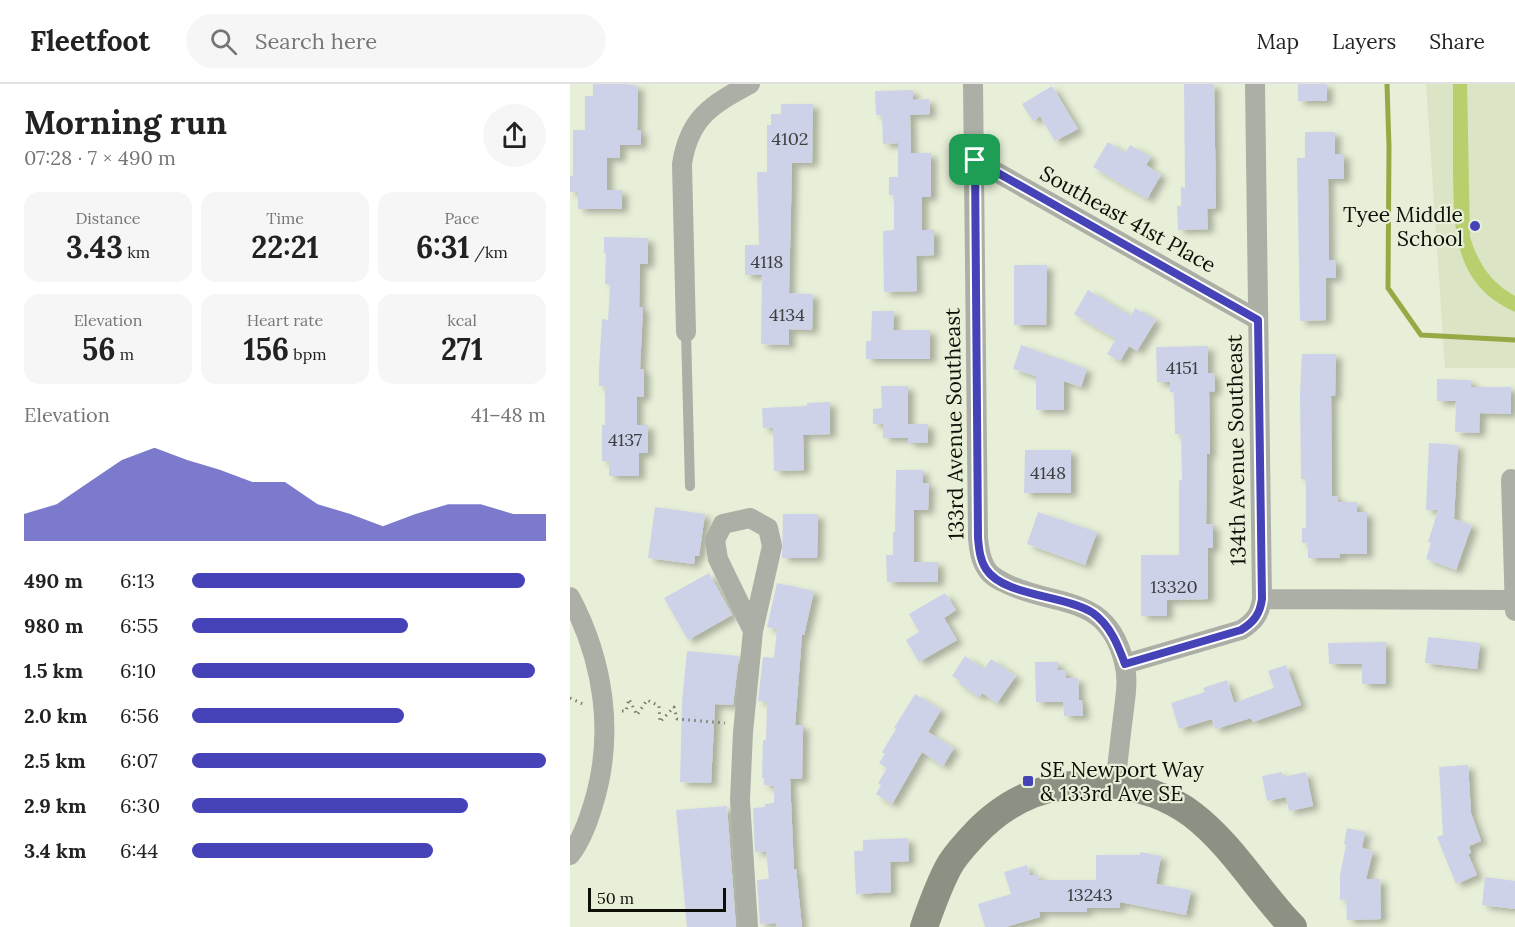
<!DOCTYPE html>
<html lang="en">
<head>
<meta charset="utf-8">
<style>
	:root { --surface:#fff; --page:#f6f6f6; --text:#222; --muted:#767676; --line:#e0e0e0; --accent:#4643b9 }
	body { margin:0; font-family:Lora,serif; background:var(--page); color:var(--text); height:100vh; display:flex; flex-direction:column; font-size:22px; white-space:nowrap }
	* { box-sizing:border-box; margin:0 }
	p { font-size:20px; color:var(--muted) }
	.icon { flex:none; width:33px; height:33px; fill:none; stroke:currentColor; stroke-width:2; stroke-linecap:round; stroke-linejoin:round }
	.map { position:relative; flex:1; overflow:hidden }
	.side { display:flex; flex-direction:column; background:var(--surface); width:570px }
	.side>* { flex:none }
	.scale { position:absolute; left:18px; bottom:15px; width:138px; box-sizing:border-box; padding-left:6px; border:3px solid #0d0f07; border-top:0; font-size:16px; line-height:21px; white-space:nowrap; color:#0d0f07; -webkit-text-stroke:4px #e8efd8; paint-order:stroke }
	.pin { position:absolute; display:grid; place-items:center; width:51px; height:51px; color:#fff; margin:-26px; border-radius:12px; box-shadow:0 3px 9px #0006 }
	.round { display:grid; place-items:center; flex:none; width:63px; height:63px; border-radius:32px; background:var(--page) }
	.overview { display:flex; align-items:center; justify-content:space-between; height:102px; padding:0 24px }
	h1 { font-size:33px; font-weight:800; line-height:45px }
	.figures { display:grid; grid-template-columns:repeat(3,1fr); gap:9px; height:102px; padding:6px 24px }
	.figures div { display:grid; align-content:center; border-radius:15px; background:var(--page); text-align:center }
	.figures b { font-size:30px; font-weight:800 }
	.figures small { font-size:16px; font-weight:400 }
	.figures p { font-size:16px }
	.chart { height:168px; padding:12px 24px }
	.chart p { display:flex; justify-content:space-between }
	.chart svg { width:100%; height:108px; margin-top:6px; fill:var(--accent); opacity:.7 }
	ul { padding:0 24px; list-style:none; font-size:20px }
	li { display:grid; grid-template-columns:96px 72px 1fr; align-items:center; height:45px }
	li i { height:15px; border-radius:8px; background:var(--accent) }
	header { display:flex; align-items:center; gap:36px; box-sizing:border-box; height:84px; padding:0 30px; background:var(--surface); border-bottom:2px solid var(--line) }
	header strong { font-size:28px }
	nav { display:flex; gap:33px; margin-inline-start:auto; font-size:21px }
	.search { width:420px; height:54px; background:var(--page); display:flex; align-items:center; gap:15px; box-sizing:border-box; padding:0 21px; border-radius:33px; color:var(--muted); font-size:22px }
	main { display:flex; flex:1; min-height:0 }
	.map>svg:first-child { display:block }
</style>
</head>
<body>
<header>
<strong>Fleetfoot</strong>
<div class="search"><svg class="icon" aria-label="search" viewBox="0 0 24 24"><circle cx="10" cy="10" r="6"/><path d="M15 15l6 6"/></svg>Search here</div>
<nav><a>Map</a><a>Layers</a><a>Share</a></nav>
</header>
<main>
<section class="side">
<div class="overview"><div><h1>Morning run</h1><p>07:28 · 7 × 490 m</p></div><a class="round"><svg class="icon" aria-label="share" viewBox="0 0 24 24"><path d="M12 15V3M7 8l5-5 5 5M5 13v7h14v-7"/></svg></a></div>
<div class="figures">
<div><p>Distance</p><b>3.43<small> km</small></b></div>
<div><p>Time</p><b>22:21</b></div>
<div><p>Pace</p><b>6:31<small> /km</small></b></div>
</div>
<div class="figures">
<div><p>Elevation</p><b>56<small> m</small></b></div>
<div><p>Heart rate</p><b>156<small> bpm</small></b></div>
<div><p>kcal</p><b>271</b></div>
</div>
<div class="chart"><p><span>Elevation</span>41–48 m</p>
<svg viewBox="0 0 160 44" preserveAspectRatio="none"><path d="M0 44V33L10 29L20 20L30 11L40 6L50 11L60 15L70 20L80 20L90 29L100 33L110 38L120 33L130 29L140 29L150 33L160 33V44z"/></svg>
</div>
<ul>
<li><b>490 m</b>6:13<i style="width:94%"></i></li>
<li><b>980 m</b>6:55<i style="width:61%"></i></li>
<li><b>1.5 km</b>6:10<i style="width:97%"></i></li>
<li><b>2.0 km</b>6:56<i style="width:60%"></i></li>
<li><b>2.5 km</b>6:07<i style="width:100%"></i></li>
<li><b>2.9 km</b>6:30<i style="width:78%"></i></li>
<li><b>3.4 km</b>6:44<i style="width:68%"></i></li>
</ul>
</section>
<div class="map">
<svg width="945" height="843" viewBox="0 0 945 843">
	<defs>
		<filter id="shadow"><feDropShadow dx="6" dy="4" stdDeviation="3" flood-color="#0004"/></filter>
	</defs>
	<rect width="100%" height="100%" fill="#e8efd8"/>
	<path fill="#dce4c6" d="M 856,0 L 945,0 L 945,284 L 875,284 Z"/>
	<path fill="#b9cf6e" d="M 883,0 L 897,0 L 900,153 C 908,179 921,199 945,212 L 945,228 C 883,200 884,146 883,87 C 883,58 883,29 883,0 Z"/>
	<g fill="none" stroke-linecap="round" stroke-linejoin="round">
		<path stroke="#95aa45" stroke-width="5" d="M 817,0 L 819,63 L 818,204 L 851,251 L 945,256"/>
	</g>
	<path fill="#ced2e9" filter="url(#shadow)" d="M 23,0 L 56,0 L 68,2 L 67,46 L 71,46 L 71,61 L 50,61 L 50,74 L 37,74 L 37,106 L 52,106 L 52,125 L 8,125 L 8,108 L 0,108 L 0,92 L 3,92 L 3,46 L 15,46 L 15,12 L 23,12 Z
		M 614,0 L 644,0 L 646,124 L 637,125 L 638,145 L 608,146 L 607,122 L 611,122 L 611,102 L 615,105 Z
		M 728,0 L 757,0 L 757,17 L 728,17 Z
		M 482,2 L 508,45 L 485,57 L 470,32 L 463,37 L 452,20 Z
		M 343,6 L 343,16 L 359,15 L 360,30 L 340,31 L 341,69 L 361,69 L 361,113 L 352,113 L 352,146 L 364,146 L 364,171 L 346,172 L 347,207 L 314,208 L 313,147 L 324,146 L 324,111 L 319,111 L 319,93 L 328,93 L 328,59 L 313,60 L 312,31 L 306,31 L 305,7 Z
		M 211,20 L 243,20 L 242,79 L 222,79 L 219,209 L 243,210 L 242,246 L 219,245 L 219,261 L 191,260 L 192,191 L 175,191 L 175,161 L 189,161 L 187,88 L 197,88 L 197,41 L 201,41 L 201,30 L 211,30 Z
		M 735,48 L 765,48 L 765,70 L 774,70 L 774,95 L 758,95 L 759,176 L 766,176 L 766,194 L 756,194 L 756,236 L 730,237 L 727,74 L 735,74 Z
		M 538,58 L 555,69 L 560,61 L 581,73 L 576,81 L 591,91 L 577,115 L 523,83 Z
		M 34,153 L 78,154 L 78,180 L 70,180 L 69,223 L 73,223 L 70,285 L 74,285 L 74,313 L 67,313 L 67,341 L 78,341 L 78,369 L 69,369 L 69,392 L 39,392 L 39,377 L 32,377 L 32,341 L 35,341 L 35,302 L 29,302 L 29,285 L 32,235 L 38,236 L 40,201 L 35,200 L 36,169 L 34,169 Z
		M 444,181 L 477,181 L 476,241 L 444,241 Z
		M 518,206 L 561,232 L 565,224 L 586,236 L 567,267 L 559,262 L 550,277 L 537,270 L 546,255 L 504,230 Z
		M 302,227 L 324,227 L 323,246 L 360,246 L 360,275 L 296,275 L 296,257 L 301,257 Z
		M 451,261 L 476,270 L 476,275 L 479,271 L 517,285 L 511,303 L 494,297 L 494,326 L 466,326 L 466,292 L 443,285 Z
		M 638,262 L 638,289 L 644,289 L 645,307 L 639,308 L 640,370 L 637,370 L 636,440 L 643,440 L 643,464 L 638,464 L 638,515 L 597,516 L 597,532 L 571,532 L 571,471 L 609,471 L 609,396 L 612,396 L 611,350 L 605,350 L 604,308 L 600,308 L 600,298 L 587,298 L 586,263 Z
		M 732,270 L 766,270 L 765,312 L 761,312 L 762,412 L 768,412 L 768,418 L 787,418 L 787,428 L 797,428 L 797,470 L 770,470 L 770,474 L 738,474 L 738,459 L 732,459 L 732,444 L 736,444 L 736,395 L 731,395 L 730,309 Z
		M 867,295 L 901,296 L 901,303 L 941,303 L 941,330 L 910,329 L 909,349 L 885,348 L 886,317 L 867,317 Z
		M 311,302 L 338,302 L 338,340 L 358,340 L 358,359 L 338,359 L 338,354 L 313,354 L 313,340 L 303,340 L 303,325 L 312,324 Z
		M 260,318 L 260,350 L 233,351 L 234,386 L 204,387 L 203,344 L 193,344 L 192,324 L 237,322 L 237,319 Z
		M 859,359 L 888,361 L 884,435 L 902,441 L 886,486 L 856,475 L 861,459 L 858,458 L 868,426 L 856,426 Z
		M 455,366 L 501,366 L 501,409 L 454,409 Z
		M 326,386 L 353,386 L 353,399 L 359,399 L 358,426 L 344,426 L 344,478 L 368,478 L 368,498 L 317,498 L 316,471 L 323,471 L 323,448 L 325,448 Z
		M 85,423 L 135,430 L 129,472 L 125,472 L 124,480 L 78,474 Z
		M 468,428 L 527,448 L 515,481 L 457,460 Z
		M 213,430 L 248,430 L 247,474 L 212,474 Z
		M 139,489 L 162,531 L 118,556 L 94,514 Z
		M 207,499 L 244,507 L 234,551 L 232,551 L 225,641 L 233,641 L 232,695 L 220,695 L 224,785 L 226,785 L 232,843 L 207,843 L 206,839 L 190,840 L 187,796 L 199,795 L 196,767 L 185,768 L 183,724 L 195,723 L 195,720 L 204,719 L 204,702 L 194,701 L 194,694 L 192,694 L 193,656 L 196,656 L 197,618 L 188,617 L 193,573 L 204,574 L 207,545 L 197,543 Z
		M 375,509 L 386,526 L 374,534 L 387,556 L 349,578 L 336,556 L 349,548 L 339,530 Z
		M 858,553 L 910,559 L 907,585 L 855,579 Z
		M 816,558 L 816,600 L 792,600 L 792,580 L 759,580 L 758,559 Z
		M 117,567 L 169,572 L 163,621 L 145,620 L 141,699 L 110,698 L 112,617 Z
		M 395,572 L 414,585 L 421,575 L 446,592 L 427,619 L 412,609 L 409,613 L 388,599 L 390,597 L 382,592 Z
		M 465,578 L 488,578 L 488,586 L 496,586 L 496,594 L 508,594 L 509,616 L 512,616 L 513,632 L 494,632 L 493,618 L 466,618 Z
		M 716,581 L 731,621 L 683,638 L 681,634 L 645,645 L 642,635 L 609,645 L 601,619 L 635,608 L 633,604 L 657,596 L 664,619 L 704,604 L 698,587 Z
		M 345,610 L 371,626 L 358,648 L 384,664 L 373,682 L 352,668 L 322,720 L 306,710 L 311,701 L 308,699 L 317,684 L 309,679 L 315,670 L 312,668 L 326,645 L 324,644 Z
		M 898,681 L 901,729 L 911,757 L 899,762 L 901,769 L 898,770 L 907,791 L 886,800 L 867,753 L 873,751 L 869,683 Z
		M 712,688 L 713,693 L 736,688 L 743,722 L 719,727 L 716,713 L 697,717 L 692,692 Z
		M 157,722 L 166,843 L 117,843 L 106,726 Z
		M 777,744 L 795,748 L 792,764 L 803,767 L 796,795 L 810,795 L 811,835 L 777,836 L 776,815 L 770,816 L 770,791 L 776,761 L 774,760 Z
		M 338,754 L 339,777 L 320,778 L 321,808 L 286,810 L 284,767 L 293,767 L 293,756 Z
		M 570,768 L 591,772 L 586,800 L 621,806 L 616,831 L 550,818 L 550,824 L 517,824 L 517,828 L 469,828 L 470,833 L 435,843 L 415,843 L 408,820 L 441,810 L 434,788 L 457,781 L 460,792 L 468,790 L 469,796 L 526,796 L 526,771 L 570,771 Z
		M 915,793 L 945,797 L 945,825 L 912,821 Z"/>
	<g fill="none" stroke-linecap="round" stroke-linejoin="round">
		<path stroke="#767a6b" stroke-width="3" stroke-dasharray="1.5 4.5" stroke-linecap="butt" d="M 0,614 L 15,621
			M 52,627 L 56,627 L 59,615 L 67,631 L 77,616 L 89,622 L 90,638 L 104,623 L 107,635 L 155,639"/>
		<path stroke="#acafa5" stroke-width="10" d="M 116,248 L 120,402"/>
		<path stroke="#acafa5" stroke-width="20" d="M 403,0 L 408,454 C 409,464 410,475 416,484 C 420,492 429,496 437,500 C 487,524 537,509 554,578 C 559,596 555,615 553,633 C 550,656 548,678 545,701
			M 405,76 L 688,236
			M 116,248 L 112,80 C 119,34 141,21 180,0
			M 941,395 L 945,527
			M 0,513 C 34,577 45,651 23,721 C 18,738 11,757 0,771
			M 692,515 L 943,516
			M 555,580 L 671,546 C 684,538 690,530 692,515 L 685,0
			M 178,843 L 170,716 L 173,648 L 183,547 L 202,462 L 198,444 L 180,434 L 153,440 L 145,456 L 148,475 L 183,547"/>
		<path stroke="#8d9183" stroke-width="28" d="M 354,843 C 361,823 368,803 378,784 C 384,772 394,762 403,752 C 439,713 481,697 534,700 C 566,702 597,711 623,731 C 663,762 688,807 723,843"/>
	</g>
	<g fill="none" stroke-linecap="round" stroke-linejoin="round">
		<defs>
			<path id="route" d="M 405,76 L 688,236 L 692,515 C 690,530 684,538 671,546 L 555,580 C 548,561 540,541 523,529 C 495,511 433,512 416,485 C 410,476 409,465 408,454 Z"/>
		</defs>
		<use href="#route" stroke="#fff" stroke-width="12"/>
		<use href="#route" stroke="#4643b9" stroke-width="8"/>
	</g>
	<g fill="#4643b9" stroke="#e8efd8" stroke-width="2">
		<circle cx="905" cy="142" r="6"/>
		<rect x="452" y="691" width="12" height="12" rx="3"/>
	</g>
	<g text-anchor="middle" dominant-baseline="central" stroke-width="4.5" stroke-linejoin="round" paint-order="stroke">
		<g font-size="18" fill="#3d4040">
			<text x="220" y="54">4102</text>
			<text x="197" y="177">4118</text>
			<text x="217" y="230">4134</text>
			<text x="612" y="283">4151</text>
			<text x="55" y="355">4137</text>
			<text x="478" y="388">4148</text>
			<text x="604" y="502">13320</text>
			<text x="520" y="810">13243</text>
		</g>
		<g font-size="21" fill="#0d0f07" stroke="#e8efd8" text-anchor="end">
			<text x="893" y="130">Tyee Middle<tspan x="893" dy="24">School</tspan></text>
			<text x="470" y="685" text-anchor="start">SE Newport Way<tspan x="470" dy="24">&amp; 133rd Ave SE</tspan></text>
		</g>
		<g font-size="21" fill="#0d0f07" stroke="#e8efd8">
			<text transform="translate(558 135) rotate(29)">Southeast 41st Place</text>
			<text transform="translate(384 340) rotate(-91)">133rd Avenue Southeast</text>
			<text transform="translate(666 366) rotate(-91)">134th Avenue Southeast</text>
		</g>
	</g>
</svg>
<div class="scale">50 m</div>
<div class="pin" style="left:405px;top:76px;background:#1e9e55"><svg class="icon" aria-label="arrive" viewBox="0 0 24 24"><path d="M6 21V4h12l-3 4 3 4H6"/></svg></div>
</div>
</main>
</body>
</html>
